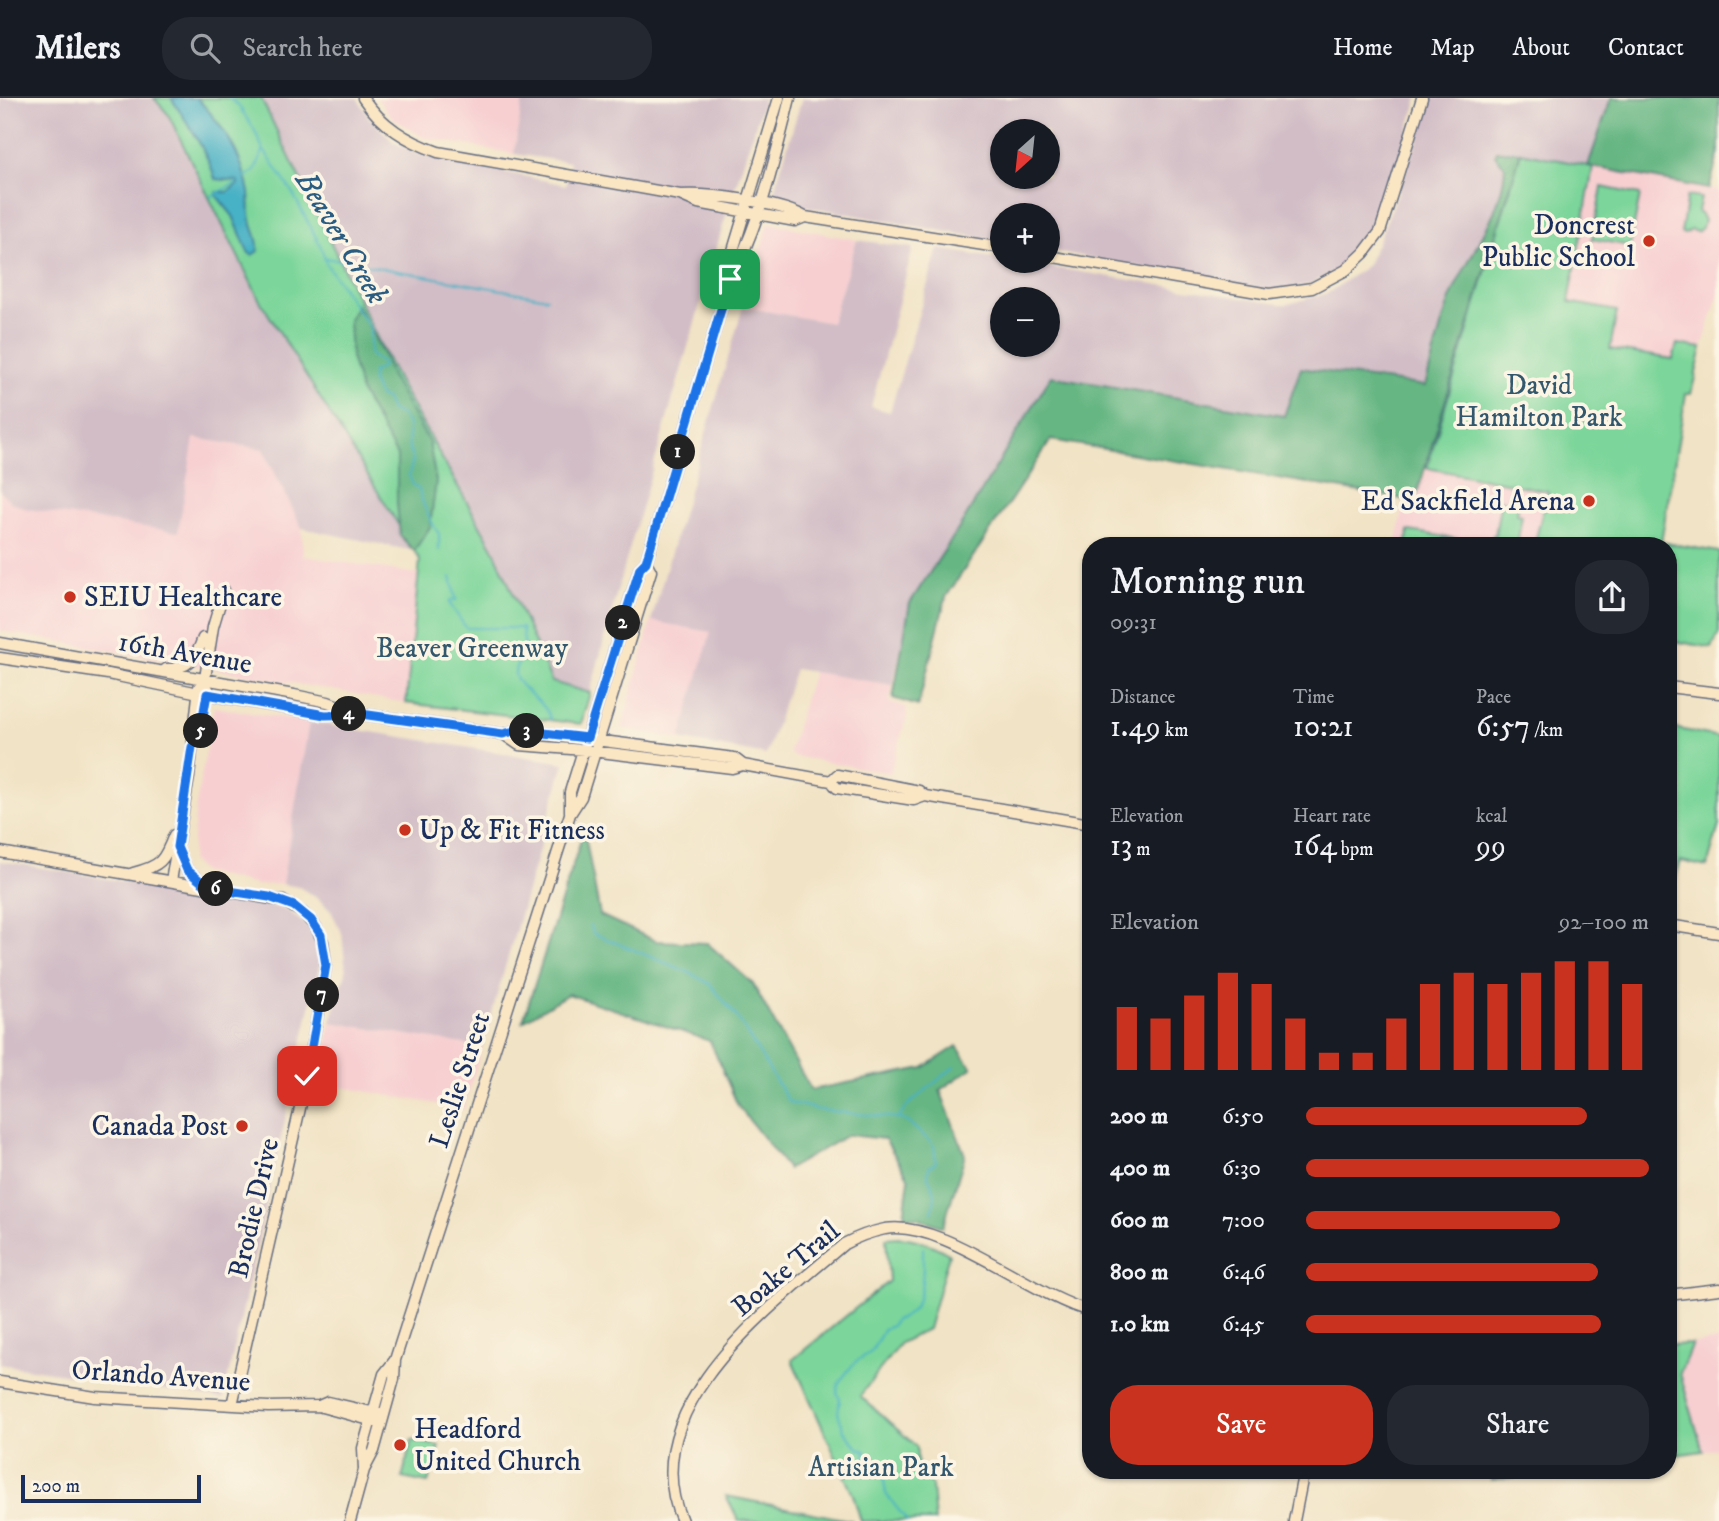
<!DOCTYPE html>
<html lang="en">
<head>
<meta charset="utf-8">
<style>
	:root { --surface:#171b24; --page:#242831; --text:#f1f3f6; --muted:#9ea1a6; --line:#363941; --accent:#c8321e }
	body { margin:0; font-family:"IM FELL DW Pica",serif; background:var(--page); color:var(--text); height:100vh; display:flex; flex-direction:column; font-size:26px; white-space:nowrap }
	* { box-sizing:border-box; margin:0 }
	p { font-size:23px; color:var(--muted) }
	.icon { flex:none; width:38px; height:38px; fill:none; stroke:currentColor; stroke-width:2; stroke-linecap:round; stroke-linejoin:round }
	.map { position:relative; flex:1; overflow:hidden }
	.details { position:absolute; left:1082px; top:439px; width:595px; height:942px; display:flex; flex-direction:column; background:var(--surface); border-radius:28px; box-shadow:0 2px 5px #0004 }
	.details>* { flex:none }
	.needle { width:46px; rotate:207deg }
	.buttons { position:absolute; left:990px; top:21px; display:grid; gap:14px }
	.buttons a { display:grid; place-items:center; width:70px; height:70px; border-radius:50%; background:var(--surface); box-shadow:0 2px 5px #0004; font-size:35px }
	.scale { position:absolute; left:21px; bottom:18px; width:180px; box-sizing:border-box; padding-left:7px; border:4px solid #1b2f5e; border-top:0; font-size:19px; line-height:24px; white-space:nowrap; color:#1b2f5e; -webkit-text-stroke:5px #fcf5e5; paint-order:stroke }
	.pin { position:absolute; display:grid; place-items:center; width:60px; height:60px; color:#fff; margin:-30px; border-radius:14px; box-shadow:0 4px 10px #0006 }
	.km { position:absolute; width:35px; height:35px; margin:-18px; border-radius:50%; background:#222; color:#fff; font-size:19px; line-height:35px; text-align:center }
	.round { display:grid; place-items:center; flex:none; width:74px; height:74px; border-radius:28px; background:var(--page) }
	.summary { display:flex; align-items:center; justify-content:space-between; height:119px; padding:0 28px }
	h1 { font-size:38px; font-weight:600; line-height:52px }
	.figures { display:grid; grid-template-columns:repeat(3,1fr); gap:10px; height:119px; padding:7px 28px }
	.figures div { display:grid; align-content:center }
	.figures b { font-size:30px; font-weight:600 }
	.figures small { font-size:19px; font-weight:400 }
	.figures p { font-size:19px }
	.chart { height:196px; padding:14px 28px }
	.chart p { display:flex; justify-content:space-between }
	.chart svg { width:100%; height:126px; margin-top:7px; stroke:var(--accent); stroke-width:6 }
	.action { display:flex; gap:14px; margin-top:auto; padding:14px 28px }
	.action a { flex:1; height:80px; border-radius:28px; background:var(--accent); color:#fff; font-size:28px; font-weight:600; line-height:80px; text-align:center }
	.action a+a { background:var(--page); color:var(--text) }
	ul { padding:0 28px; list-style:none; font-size:23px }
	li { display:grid; grid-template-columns:112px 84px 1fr; align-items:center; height:52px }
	li i { height:18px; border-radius:9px; background:var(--accent) }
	header { display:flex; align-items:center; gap:42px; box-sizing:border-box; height:98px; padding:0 35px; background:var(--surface); border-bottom:2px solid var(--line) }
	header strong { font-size:33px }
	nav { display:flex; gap:38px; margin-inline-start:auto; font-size:24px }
	.search { width:490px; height:63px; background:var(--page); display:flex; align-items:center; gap:18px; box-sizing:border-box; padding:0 24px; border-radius:28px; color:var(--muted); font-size:26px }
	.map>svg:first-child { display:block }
</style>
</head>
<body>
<header>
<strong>Milers</strong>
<div class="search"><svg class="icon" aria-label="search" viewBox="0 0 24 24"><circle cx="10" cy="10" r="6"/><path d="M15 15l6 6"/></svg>Search here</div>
<nav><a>Home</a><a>Map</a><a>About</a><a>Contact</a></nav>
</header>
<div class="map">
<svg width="1719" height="1423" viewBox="0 0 1719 1423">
	<rect width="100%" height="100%" fill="#fcf5e5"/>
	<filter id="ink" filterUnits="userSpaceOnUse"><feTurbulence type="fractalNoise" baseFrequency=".0143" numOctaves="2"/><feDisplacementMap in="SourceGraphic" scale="14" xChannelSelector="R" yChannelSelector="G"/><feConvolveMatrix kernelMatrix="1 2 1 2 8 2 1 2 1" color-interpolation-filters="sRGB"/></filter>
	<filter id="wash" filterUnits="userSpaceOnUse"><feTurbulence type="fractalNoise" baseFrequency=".00686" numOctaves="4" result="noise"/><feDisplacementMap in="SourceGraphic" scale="28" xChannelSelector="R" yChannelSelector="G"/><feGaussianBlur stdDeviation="1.57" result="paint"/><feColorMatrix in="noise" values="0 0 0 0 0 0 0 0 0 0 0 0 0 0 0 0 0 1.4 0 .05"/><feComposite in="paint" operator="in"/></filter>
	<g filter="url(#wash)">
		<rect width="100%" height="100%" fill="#f1e3c5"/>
		<path fill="#f7cfd1" d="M 377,0 L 523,0 L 514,56 L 423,39 L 393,20 Z
			M 1593,69 L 1719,93 L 1719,194 L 1702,250 L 1677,246 L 1674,261 L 1609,251 L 1569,204 Z
			M 769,125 L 857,142 L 831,225 L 743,209 Z
			M 193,340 L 263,351 L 302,430 L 303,458 L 418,476 L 406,605 L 0,533 L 0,393 L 11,404 L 178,434 Z
			M 1427,370 L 1549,393 L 1534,448 L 1396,448 L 1405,401 L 1415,403 Z
			M 651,523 L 712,534 L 680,641 L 622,630 Z
			M 813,573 L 893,587 L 889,604 L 906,609 L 907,618 L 890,675 L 793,658 L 789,654 Z
			M 214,609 L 309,624 L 282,786 L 257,787 L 202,774 L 191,763 L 196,708 Z
			M 331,924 L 482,949 L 464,1011 L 320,985 Z
			M 1719,1242 L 1719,1351 L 1703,1353 L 1680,1275 L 1692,1246 Z"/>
		<path fill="#d2bdc6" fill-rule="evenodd" d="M 0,0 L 154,0 L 168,16 L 414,453 L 302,430 L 263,351 L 194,340 L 178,434 L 27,411 L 11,404 L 0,393 Z
			M 261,0 L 357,0 L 369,19 L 393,44 L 417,56 L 566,87 L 570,64 L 514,56 L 523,0 L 764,0 L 724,124 L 616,497 L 590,595 L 552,584 L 493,450 L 397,281 Z
			M 802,0 L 1418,0 L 1379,125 L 1363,149 L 1342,169 L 1311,186 L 1275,193 L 1048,152 L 1048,117 L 1003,117 L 1003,144 L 778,103 L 773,97 ZM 1003,33 L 1048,33 L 1048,79 L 1003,79 Z
			M 1430,0 L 1611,0 L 1588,68 L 1521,54 L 1497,53 L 1496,57 L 1505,68 L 1505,85 L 1484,136 L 1449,203 L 1425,288 L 1301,270 L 1284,318 L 1050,278 L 961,427 L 910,505 L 893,587 L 795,571 L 766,657 L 680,641 L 711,534 L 651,523 L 743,209 L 831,225 L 857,142 L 913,150 L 871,309 L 890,314 L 938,151 L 1279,206 L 1288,206 L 1328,195 L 1368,167 L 1395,103 L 1424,25 ZM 1003,201 L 1048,201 L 1048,247 L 1003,247 Z
			M 309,624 L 564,665 L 482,949 L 331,924 L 346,874 L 342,835 L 331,813 L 317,800 L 299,789 L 282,786 Z
			M 0,763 L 277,809 L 289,814 L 307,828 L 316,841 L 320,864 L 223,1301 L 0,1266 Z"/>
		<path fill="#7cd59a" stroke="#4c827c" stroke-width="2" d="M 154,0 L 261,0 L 397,281 L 493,450 L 552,584 L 590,595 L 581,626 L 406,605 L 420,462 L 259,201 L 168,16 Z
			M 1521,54 L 1593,69 L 1569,204 L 1617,213 L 1610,251 L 1673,261 L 1677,246 L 1702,250 L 1691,296 L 1686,296 L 1661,444 L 1719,454 L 1719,535 L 1712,550 L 1668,542 L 1668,448 L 1534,448 L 1548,393 L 1427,370 Z
			M 1602,89 L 1640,97 L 1630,148 L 1592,141 Z
			M 1687,98 L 1701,100 L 1698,113 L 1704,122 L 1702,130 L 1697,134 L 1690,132 L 1685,136 L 1681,135 Z
			M 1501,402 L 1519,405 L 1517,416 L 1522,417 L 1517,448 L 1470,448 L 1470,445 L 1444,440 L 1442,448 L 1406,448 L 1409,433 L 1489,446 L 1493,437 L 1495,437 Z
			M 1668,629 L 1719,639 L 1719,727 L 1707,769 L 1681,763 L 1668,803 Z
			M 898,1139 C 917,1140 932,1146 949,1156 L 928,1231 L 900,1245 L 860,1298 L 917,1349 L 917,1362 L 921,1374 L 932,1388 L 935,1423 L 861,1423 L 853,1397 L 792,1262 L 889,1183 L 886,1140 Z
			M 1692,1246 L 1680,1275 L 1703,1353 L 1668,1358 L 1668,1247 Z
			M 412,1342 L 439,1348 L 428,1385 L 402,1380 Z
			M 1493,1372 L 1568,1372 L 1491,1382 Z
			M 726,1398 L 853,1423 L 739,1423 Z"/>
		<path fill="#65b682" stroke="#407270" stroke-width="2" d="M 1611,0 L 1719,0 L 1719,54 L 1709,91 L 1588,68 Z
			M 1497,53 L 1521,54 L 1415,403 L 1051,342 L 946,499 L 918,608 L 893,600 L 910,505 L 961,427 L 1051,278 L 1284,318 L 1301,270 L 1425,288 C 1433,261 1439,231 1449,204 C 1466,158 1503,118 1505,68 L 1495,57 Z
			M 357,207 L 382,254 L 391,278 L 429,344 L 436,383 L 430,429 L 414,453 L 400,438 L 397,405 L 397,358 L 361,294 L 351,259 L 349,222 Z
			M 584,732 L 600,817 L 656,843 L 707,845 L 753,886 L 811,992 L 923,970 L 957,948 L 972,970 L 940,992 L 965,1057 L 943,1129 L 919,1120 L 904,1118 L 909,1081 L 885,1041 L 848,1037 L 788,1071 L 738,1008 L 710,943 L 568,896 L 523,923 Z"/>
		<path fill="#47b1c5" stroke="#317092" stroke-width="2" d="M 171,0 L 197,0 C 224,29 241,54 249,94 C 250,103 249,113 251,122 C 253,135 259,138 258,153 L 252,157 L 248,154 L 233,118 L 216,97 L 217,94 L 227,94 L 238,86 L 238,83 L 215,81 C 207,53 187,24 171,0 Z"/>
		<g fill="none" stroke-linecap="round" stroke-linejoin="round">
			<path stroke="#47b1c5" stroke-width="2" d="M 229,0 L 238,7 L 254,31 L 263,51 L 292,94 L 320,147 L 327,167 L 370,230 L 370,257 L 383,266 L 382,269 L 373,274 L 372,283 L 379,298 L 386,301 L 391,313 L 402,317 L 408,326 L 409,350 L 413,362 L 409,377 L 413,387 L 419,391 C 421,404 432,426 439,436 L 439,452
				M 242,81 L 255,73 L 263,53
				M 211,99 L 237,84
				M 326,160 L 547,200
				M 451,479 L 456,502 L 450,503 L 450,506 L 466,530 L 522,530 L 526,558 C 491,583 550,600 550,622
				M 590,827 L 593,835 L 597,837 L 688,874 L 710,886 L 737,919 L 789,1004 L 820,1012 L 899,1020 L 909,1025 L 931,1044 L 934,1048 L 936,1064 L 929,1069 L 928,1079 C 937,1096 936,1095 932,1115
				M 899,1019 L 909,1006 L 954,969
				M 907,1423 L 886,1396 L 883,1376 L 871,1368 L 865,1359 L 866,1353 L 858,1350 L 844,1333 L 838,1315 L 840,1301 L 837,1294 L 838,1286 L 847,1274 L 855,1264 L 871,1254 L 884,1231 L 891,1228 L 895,1222 C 926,1216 923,1174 923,1150"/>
		</g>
	</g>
	<g filter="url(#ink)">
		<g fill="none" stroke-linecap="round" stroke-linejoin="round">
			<defs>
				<path id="secondary" d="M 363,0 C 382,28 407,43 438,54 L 680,97 C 710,95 779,104 805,119 L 1003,150
					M 682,98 L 698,105 L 795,123 L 805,119
					M 1048,158 L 1269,196 L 1312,190 L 1346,172 L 1364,155 L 1380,134 L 1422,0
					M 730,179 L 732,156 L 779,0
					M 0,545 L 294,597 L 328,604 L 352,613
					M 0,560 L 108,576 L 194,594 L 325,617 L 361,616 L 503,636 L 519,647 L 584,652 L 732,670 L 743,667
					M 166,571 C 189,571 196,560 203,540
					M 204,587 L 213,529 L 224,492
					M 1668,589 L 1719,595
					M 503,636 L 518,632 L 734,660 L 743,667 L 831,683 L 837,690 L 914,702 L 925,698
					M 197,640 L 208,591
					M 831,683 L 837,677 L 919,693 L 925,698 L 1090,726
					M 570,714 L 570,694 L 640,470 L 646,464 L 730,181 C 759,130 776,57 790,0
					M 178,753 L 187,772 L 207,788
					M 0,754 L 283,803 L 303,815 L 316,829 L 323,844 L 326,867 L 306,984 L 232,1307
					M 133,775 C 161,768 164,763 174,737
					M 171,783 L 189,679 L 199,589
					M 1668,827 L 1719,835
					M 1668,1197 L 1719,1191
					M 0,1284 L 95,1299 L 268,1309 L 318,1308 L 381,1325
					M 321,1307 L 328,1304 L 380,1316
					M 364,1372 L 363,1350 L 384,1276 L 395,1262
					M 350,1423 L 364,1372 L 374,1353 L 394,1281 L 395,1262 L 570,716 L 581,699 L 651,473 L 646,464
					M 682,1423 C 632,1310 771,1209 844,1146 C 857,1139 870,1134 885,1131 C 943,1121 1030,1197 1090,1213
					M 1294,1423 L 1304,1372"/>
			</defs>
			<use href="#secondary" stroke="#666e82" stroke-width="13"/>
			<use href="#secondary" stroke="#fbe6c4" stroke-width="10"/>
		</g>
	</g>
	<g fill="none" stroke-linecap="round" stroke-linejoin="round" filter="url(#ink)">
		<defs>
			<path id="route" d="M 307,978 L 326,867 L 321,837 L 311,822 L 294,808 L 269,799 L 209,790 L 187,772 L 177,749 L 192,649 L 200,636 L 207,596 L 325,617 L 361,616 L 503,636 L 518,632 L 587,640 L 640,470 L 646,464 L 730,181"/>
		</defs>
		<use href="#route" stroke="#fff" stroke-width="14"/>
		<use href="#route" stroke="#1a73e8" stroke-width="9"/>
	</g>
	<g fill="#c8321e" stroke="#fcf5e5" stroke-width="2.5">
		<circle cx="1649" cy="143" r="7"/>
		<circle cx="1589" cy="403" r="7"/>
		<circle cx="70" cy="499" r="7"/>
		<circle cx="405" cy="732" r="7"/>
		<circle cx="242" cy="1028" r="7"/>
		<circle cx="400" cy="1347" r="7"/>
	</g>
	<g text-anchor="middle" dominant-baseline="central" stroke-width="7" stroke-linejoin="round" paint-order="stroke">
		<g font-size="28" fill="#1b2f5e" stroke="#fcf5e5" text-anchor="end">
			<text x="1635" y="127">Doncrest<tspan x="1635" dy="32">Public School</tspan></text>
			<text x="1575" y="403">Ed Sackfield Arena</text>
			<text x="84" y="499" text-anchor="start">SEIU Healthcare</text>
			<text x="419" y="732" text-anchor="start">Up &amp; Fit Fitness</text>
			<text x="228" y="1028">Canada Post</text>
			<text x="414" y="1331" text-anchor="start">Headford<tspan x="414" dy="32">United Church</tspan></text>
		</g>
		<g font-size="28" fill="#33586d" stroke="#fcf5e5">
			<text x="1539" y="287">David<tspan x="1539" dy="32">Hamilton Park</tspan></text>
			<text x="472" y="550">Beaver Greenway</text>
			<text x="881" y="1369">Artisian Park</text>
		</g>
		<g font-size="28" fill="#1b2f5e" stroke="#fcf5e5">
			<text transform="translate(185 555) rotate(10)">16th Avenue</text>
			<text transform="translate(460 982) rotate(-72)">Leslie Street</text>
			<text transform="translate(254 1110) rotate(-77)">Brodie Drive</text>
			<text transform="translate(786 1171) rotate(-40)">Boake Trail</text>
			<text transform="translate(161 1278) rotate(4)">Orlando Avenue</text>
		</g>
		<g font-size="30" font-style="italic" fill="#2a5c82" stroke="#fcf5e5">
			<text transform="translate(341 140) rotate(59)">Beaver Creek</text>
		</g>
	</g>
</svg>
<div class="buttons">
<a><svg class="needle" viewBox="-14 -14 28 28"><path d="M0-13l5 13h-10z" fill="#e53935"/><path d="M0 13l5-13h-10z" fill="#9ea1a6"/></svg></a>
<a>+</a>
<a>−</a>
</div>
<div class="scale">200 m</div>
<div class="pin" style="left:730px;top:181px;background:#1e9e55"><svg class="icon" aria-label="arrive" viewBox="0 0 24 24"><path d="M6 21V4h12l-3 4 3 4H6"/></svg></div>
<div class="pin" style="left:307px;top:978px;background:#d93025"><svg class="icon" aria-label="check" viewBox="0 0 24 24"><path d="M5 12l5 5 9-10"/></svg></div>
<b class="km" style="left:678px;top:354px">1</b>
<b class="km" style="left:623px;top:525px">2</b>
<b class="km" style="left:527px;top:633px">3</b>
<b class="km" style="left:349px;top:616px">4</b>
<b class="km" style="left:201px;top:633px">5</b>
<b class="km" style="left:216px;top:791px">6</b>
<b class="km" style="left:322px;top:897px">7</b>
<section class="details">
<div class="summary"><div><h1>Morning run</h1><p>09:31</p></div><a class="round"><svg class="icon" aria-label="share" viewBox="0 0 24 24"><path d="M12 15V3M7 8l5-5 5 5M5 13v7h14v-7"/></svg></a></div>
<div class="figures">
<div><p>Distance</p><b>1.49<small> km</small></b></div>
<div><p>Time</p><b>10:21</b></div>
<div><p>Pace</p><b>6:57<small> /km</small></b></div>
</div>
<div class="figures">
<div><p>Elevation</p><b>13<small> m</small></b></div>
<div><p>Heart rate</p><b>164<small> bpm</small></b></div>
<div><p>kcal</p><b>99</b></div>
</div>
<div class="chart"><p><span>Elevation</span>92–100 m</p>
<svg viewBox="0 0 160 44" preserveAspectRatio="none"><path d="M5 44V22M15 44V26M25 44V18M35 44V10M45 44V14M55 44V26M65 44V38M75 44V38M85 44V26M95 44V14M105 44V10M115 44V14M125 44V10M135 44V6M145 44V6M155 44V14"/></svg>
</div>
<ul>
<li><b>200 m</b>6:50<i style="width:82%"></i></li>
<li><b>400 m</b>6:30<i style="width:100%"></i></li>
<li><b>600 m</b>7:00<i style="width:74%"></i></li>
<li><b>800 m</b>6:46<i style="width:85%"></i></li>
<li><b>1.0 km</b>6:45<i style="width:86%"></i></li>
</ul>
<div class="action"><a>Save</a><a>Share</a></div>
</section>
</div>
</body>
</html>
